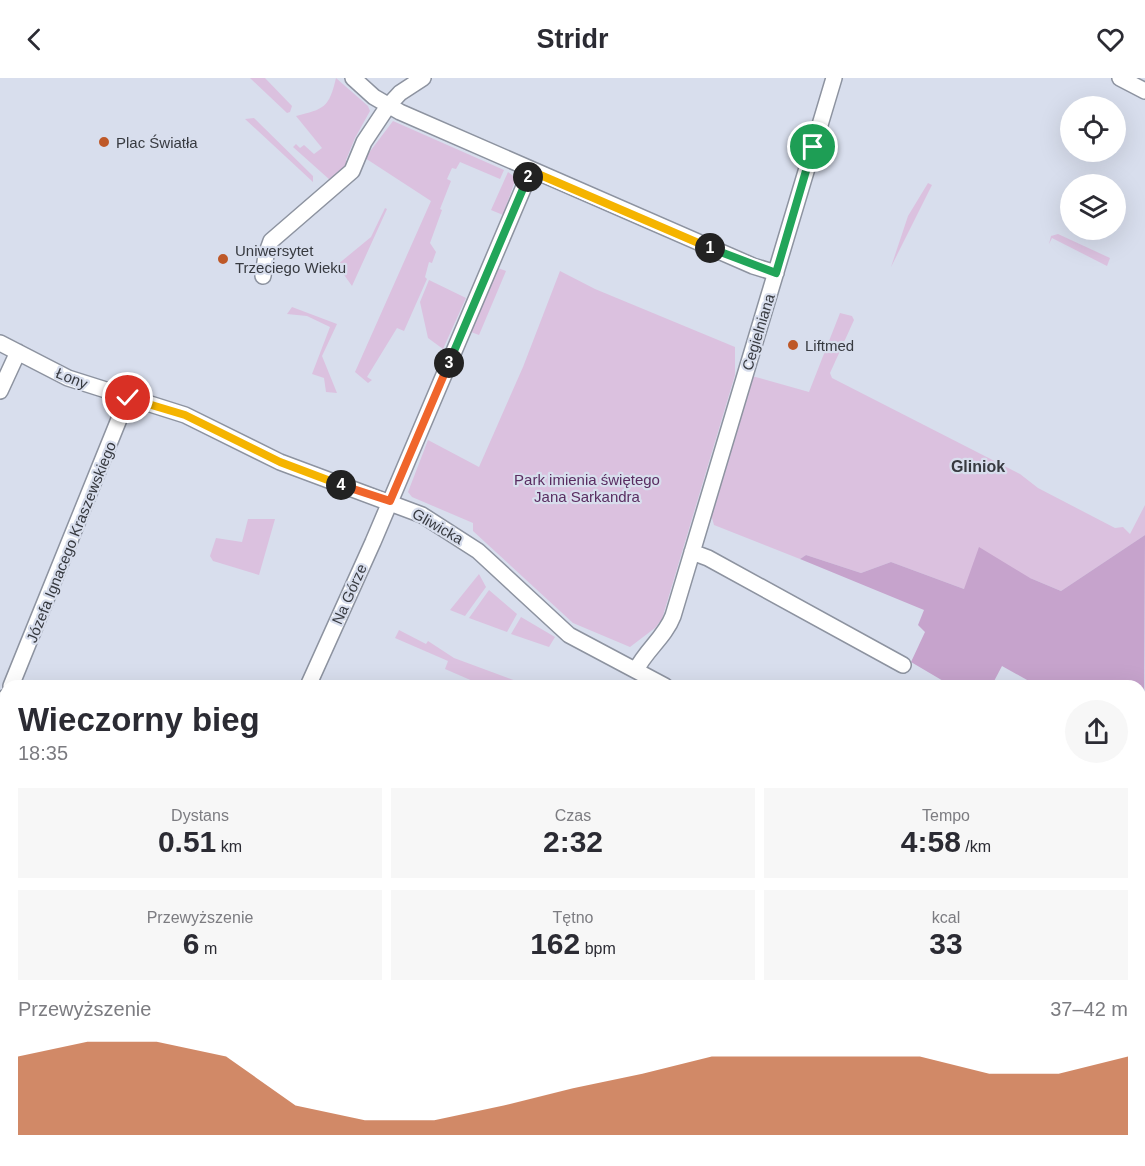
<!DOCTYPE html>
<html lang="pl">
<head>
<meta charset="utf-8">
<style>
	:root { --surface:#fff; --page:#f7f7f7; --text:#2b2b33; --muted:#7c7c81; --accent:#be5828 }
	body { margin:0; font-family:Arial,sans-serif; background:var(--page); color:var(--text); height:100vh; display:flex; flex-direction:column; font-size:22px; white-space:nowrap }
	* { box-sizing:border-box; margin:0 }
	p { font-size:20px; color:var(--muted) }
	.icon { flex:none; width:33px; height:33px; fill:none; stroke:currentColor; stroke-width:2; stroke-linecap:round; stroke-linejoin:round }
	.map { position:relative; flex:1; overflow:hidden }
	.sheet { position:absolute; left:0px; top:602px; width:1146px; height:488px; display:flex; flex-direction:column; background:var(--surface); border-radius:18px 18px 0 0; box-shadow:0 6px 24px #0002 }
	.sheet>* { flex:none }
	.fabs { position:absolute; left:1060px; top:18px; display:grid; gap:12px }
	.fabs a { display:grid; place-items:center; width:66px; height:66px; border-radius:50%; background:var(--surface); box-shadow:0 6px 24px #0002; font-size:30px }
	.pin { position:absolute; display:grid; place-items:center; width:51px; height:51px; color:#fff; margin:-26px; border:3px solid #fff; border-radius:50%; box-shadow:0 2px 6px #0007 }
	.km { position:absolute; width:30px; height:30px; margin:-15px; border-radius:50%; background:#222; color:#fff; font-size:16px; line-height:30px; text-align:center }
	.round { display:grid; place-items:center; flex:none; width:63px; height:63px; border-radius:32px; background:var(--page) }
	.head { display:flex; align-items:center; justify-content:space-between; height:102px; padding:0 18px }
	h1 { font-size:33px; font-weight:700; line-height:45px }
	.stats { display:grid; grid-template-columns:repeat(3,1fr); gap:9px; height:102px; padding:6px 18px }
	.stats div { display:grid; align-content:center; border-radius:0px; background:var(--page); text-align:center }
	.stats b { font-size:30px; font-weight:700 }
	.stats small { font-size:16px; font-weight:400 }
	.stats p { font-size:16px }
	.chart { height:168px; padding:12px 18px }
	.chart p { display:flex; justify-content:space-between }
	.chart svg { width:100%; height:108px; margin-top:6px; fill:var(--accent); opacity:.7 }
	header { display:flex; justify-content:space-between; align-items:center; height:78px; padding:0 18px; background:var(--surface); font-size:27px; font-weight:700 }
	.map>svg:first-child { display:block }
</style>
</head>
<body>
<header><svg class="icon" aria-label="back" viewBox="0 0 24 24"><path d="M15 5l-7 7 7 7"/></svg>Stridr<svg class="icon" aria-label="heart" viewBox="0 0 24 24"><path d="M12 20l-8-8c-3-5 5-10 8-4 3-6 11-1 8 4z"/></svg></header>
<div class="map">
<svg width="1145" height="1088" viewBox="0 0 1145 1088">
	<rect width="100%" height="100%" fill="#d8deed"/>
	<path fill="#dbc1df" d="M 250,0 L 265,0 L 292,28 L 290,34 L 287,35 Z
		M 336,0 L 368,28 L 370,33 L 355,60 L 346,82 L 349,89 L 330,102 L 293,69 L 296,66 L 300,70 L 304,67 L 314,76 L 322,70 L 296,38 C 324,31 329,30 336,0 Z
		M 254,40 L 313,98 L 313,104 L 245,41 Z
		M 393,43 L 504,92 L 500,101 L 460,84 L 456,91 L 452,90 L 447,101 L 451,103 L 440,131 L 442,132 L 430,165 L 436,174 L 432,185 L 429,184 L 425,199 L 427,201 L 404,253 L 397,250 L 367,299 L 372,302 L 368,305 L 355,294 L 431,123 L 365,80 Z
		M 508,94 L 516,100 L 503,137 L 491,132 Z
		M 928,105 L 932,107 L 891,189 L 908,138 Z
		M 385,130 L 387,131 L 352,208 L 337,187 L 371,159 Z
		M 1058,156 L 1110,180 L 1107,188 L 1052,160 L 1049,166 L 1051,158 Z
		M 498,190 L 506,193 L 479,257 L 471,254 Z
		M 560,193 L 595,211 L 735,269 L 735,297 L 662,541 L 655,550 L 630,569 L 573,545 L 473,453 L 473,445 L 412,419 L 408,414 L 428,362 L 479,389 L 523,289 Z
		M 429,202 L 466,220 L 443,271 L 428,260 L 420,224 Z
		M 292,229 L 337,246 L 322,278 L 337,315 L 326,314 L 324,300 L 312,296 L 330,249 L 307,238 L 287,236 Z
		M 840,235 L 852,238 L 854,242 L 830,295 L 832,300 L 1020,396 L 1038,410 L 1115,450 L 1123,449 L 1130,456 L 1145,427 L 1145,457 L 1061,513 L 1030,500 L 964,511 L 891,484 L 861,495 L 806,477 L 800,481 L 714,447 L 710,433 L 752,298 L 809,314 Z
		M 248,441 L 275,441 L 259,497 L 213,483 L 210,478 L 216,460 L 242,464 Z
		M 479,496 L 486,509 L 465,538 L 450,532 Z
		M 489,512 L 517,536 L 507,554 L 469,540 Z
		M 521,539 L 555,559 L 549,569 L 511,556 Z
		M 399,552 L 426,566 L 428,563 L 454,580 L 527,607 L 482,607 L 445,591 L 448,583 L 395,560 Z
		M 6,756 L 6,981 L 3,986 L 0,984 L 0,767 Z"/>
	<path fill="#c6a3cc" d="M 1145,457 L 1144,633 L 1140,632 L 1140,608 L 1036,607 L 1002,588 L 992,607 L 950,607 L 911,584 L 925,554 L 918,547 L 924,532 L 800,481 L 806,477 L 861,495 L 891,484 L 964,511 L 979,469 L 1030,500 L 1061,513 Z"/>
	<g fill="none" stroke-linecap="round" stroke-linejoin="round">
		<defs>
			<path id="minor" d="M 353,0 L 374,19 L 400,34 L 753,188 L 776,195
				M 1120,0 L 1145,13
				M 263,198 L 266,177 L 271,163 L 352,93 L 364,64 L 388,28 L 400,15 L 423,0
				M 0,265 L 68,300 L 185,337 L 280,384 L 422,437 L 478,473 L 569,557 L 665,608
				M 0,313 L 18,274
				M 692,474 L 708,480 L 903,587
				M 636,592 C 646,572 665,559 673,538 L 834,0
				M 11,608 L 128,319
				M 308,608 L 373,464 L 531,92
				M 0,631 L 6,619
				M 0,651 L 6,660
				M 0,733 L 6,737
				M 1140,1056 L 1145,1059
				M 510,1083 L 519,1088
				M 849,1083 L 849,1088
				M 997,1083 L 1006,1088
				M 204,1088 L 204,1083
				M 318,1088 L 321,1083
				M 452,1088 L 454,1083
				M 698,1088 L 702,1083"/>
			<path id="major" d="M 1140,713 L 1145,691
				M 1140,869 L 1144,890
				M 944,1088 L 947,1083"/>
		</defs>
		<use href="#minor" stroke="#8d93a0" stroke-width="18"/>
		<use href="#major" stroke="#fff" stroke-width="22"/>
		<use href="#minor" stroke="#fff" stroke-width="15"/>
		<use href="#major" stroke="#8fcbef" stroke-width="20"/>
	</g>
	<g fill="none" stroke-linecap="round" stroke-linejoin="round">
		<defs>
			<path id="split-1" d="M 710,170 L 776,195 L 813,69"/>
			<path id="split-2" d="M 528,99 L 531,93 L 710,170"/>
			<path id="split-3" d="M 449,285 L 528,99"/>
			<path id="split-4" d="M 341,407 L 390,423 L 449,285"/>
			<path id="split-5" d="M 128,320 L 185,337 L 280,384 L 341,407"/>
		</defs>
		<use href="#split-1" stroke="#fff" stroke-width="12"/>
		<use href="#split-2" stroke="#fff" stroke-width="12"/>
		<use href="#split-3" stroke="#fff" stroke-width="12"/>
		<use href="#split-4" stroke="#fff" stroke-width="12"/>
		<use href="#split-5" stroke="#fff" stroke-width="12"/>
		<use href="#split-1" stroke="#22a559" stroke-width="8"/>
		<use href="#split-2" stroke="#f5b400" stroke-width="8"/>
		<use href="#split-3" stroke="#22a559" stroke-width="8"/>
		<use href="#split-4" stroke="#f0652b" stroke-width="8"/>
		<use href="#split-5" stroke="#f5b400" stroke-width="8"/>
	</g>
	<g fill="#be5828" stroke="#d8deed" stroke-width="2">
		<circle cx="104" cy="64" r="6"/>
		<circle cx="223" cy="181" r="6"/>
		<circle cx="793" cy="267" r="6"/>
	</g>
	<g text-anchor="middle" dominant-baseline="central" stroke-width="4.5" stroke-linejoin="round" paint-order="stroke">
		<g font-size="15" fill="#373a40" stroke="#d8deed" text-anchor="start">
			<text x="116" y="64">Plac Światła</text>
			<text x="235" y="172">Uniwersytet<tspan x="235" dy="17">Trzeciego Wieku</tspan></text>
			<text x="805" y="267">Liftmed</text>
		</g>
		<g font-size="15" fill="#373a40" stroke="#d8deed">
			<text transform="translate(758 254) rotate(-73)">Cegielniana</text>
			<text transform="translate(72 300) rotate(22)">Łony</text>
			<text transform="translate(438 448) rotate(30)">Gliwicka</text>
			<text transform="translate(71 464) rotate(-68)">Józefa Ignacego Kraszewskiego</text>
			<text transform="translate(349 516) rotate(-66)">Na Górze</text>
		</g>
		<g font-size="15" fill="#592d61" stroke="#d8deed">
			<text x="587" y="401">Park imienia świętego<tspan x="587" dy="17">Jana Sarkandra</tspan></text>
		</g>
		<g font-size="16" font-weight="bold" fill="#373a40" stroke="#d8deed">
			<text x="978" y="388">Gliniok</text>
		</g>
	</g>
</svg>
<div class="fabs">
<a><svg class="icon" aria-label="locate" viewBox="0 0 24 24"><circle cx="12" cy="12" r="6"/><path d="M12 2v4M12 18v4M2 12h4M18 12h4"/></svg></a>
<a><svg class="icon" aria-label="layers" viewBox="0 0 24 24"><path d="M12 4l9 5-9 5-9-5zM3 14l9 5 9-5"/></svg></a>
</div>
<div class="pin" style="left:813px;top:69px;background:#1e9e55"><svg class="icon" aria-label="arrive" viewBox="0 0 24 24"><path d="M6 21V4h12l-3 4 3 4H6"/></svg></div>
<div class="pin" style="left:128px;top:320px;background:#d93025"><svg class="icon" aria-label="check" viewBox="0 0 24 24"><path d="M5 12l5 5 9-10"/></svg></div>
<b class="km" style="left:710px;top:170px">1</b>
<b class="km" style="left:528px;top:99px">2</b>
<b class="km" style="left:449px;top:285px">3</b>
<b class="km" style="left:341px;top:407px">4</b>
<section class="sheet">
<div class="head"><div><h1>Wieczorny bieg</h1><p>18:35</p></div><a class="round"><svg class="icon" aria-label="share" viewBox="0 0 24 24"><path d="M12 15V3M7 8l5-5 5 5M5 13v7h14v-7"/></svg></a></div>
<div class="stats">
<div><p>Dystans</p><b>0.51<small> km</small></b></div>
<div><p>Czas</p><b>2:32</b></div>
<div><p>Tempo</p><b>4:58<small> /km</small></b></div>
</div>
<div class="stats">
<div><p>Przewyższenie</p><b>6<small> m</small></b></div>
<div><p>Tętno</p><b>162<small> bpm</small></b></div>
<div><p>kcal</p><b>33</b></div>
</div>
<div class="chart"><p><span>Przewyższenie</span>37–42 m</p>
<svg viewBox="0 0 160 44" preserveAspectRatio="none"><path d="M0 44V12L10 6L20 6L30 12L40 32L50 38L60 38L70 32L80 25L90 19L100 12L110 12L120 12L130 12L140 19L150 19L160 12V44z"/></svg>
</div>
</section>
</div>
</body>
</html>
